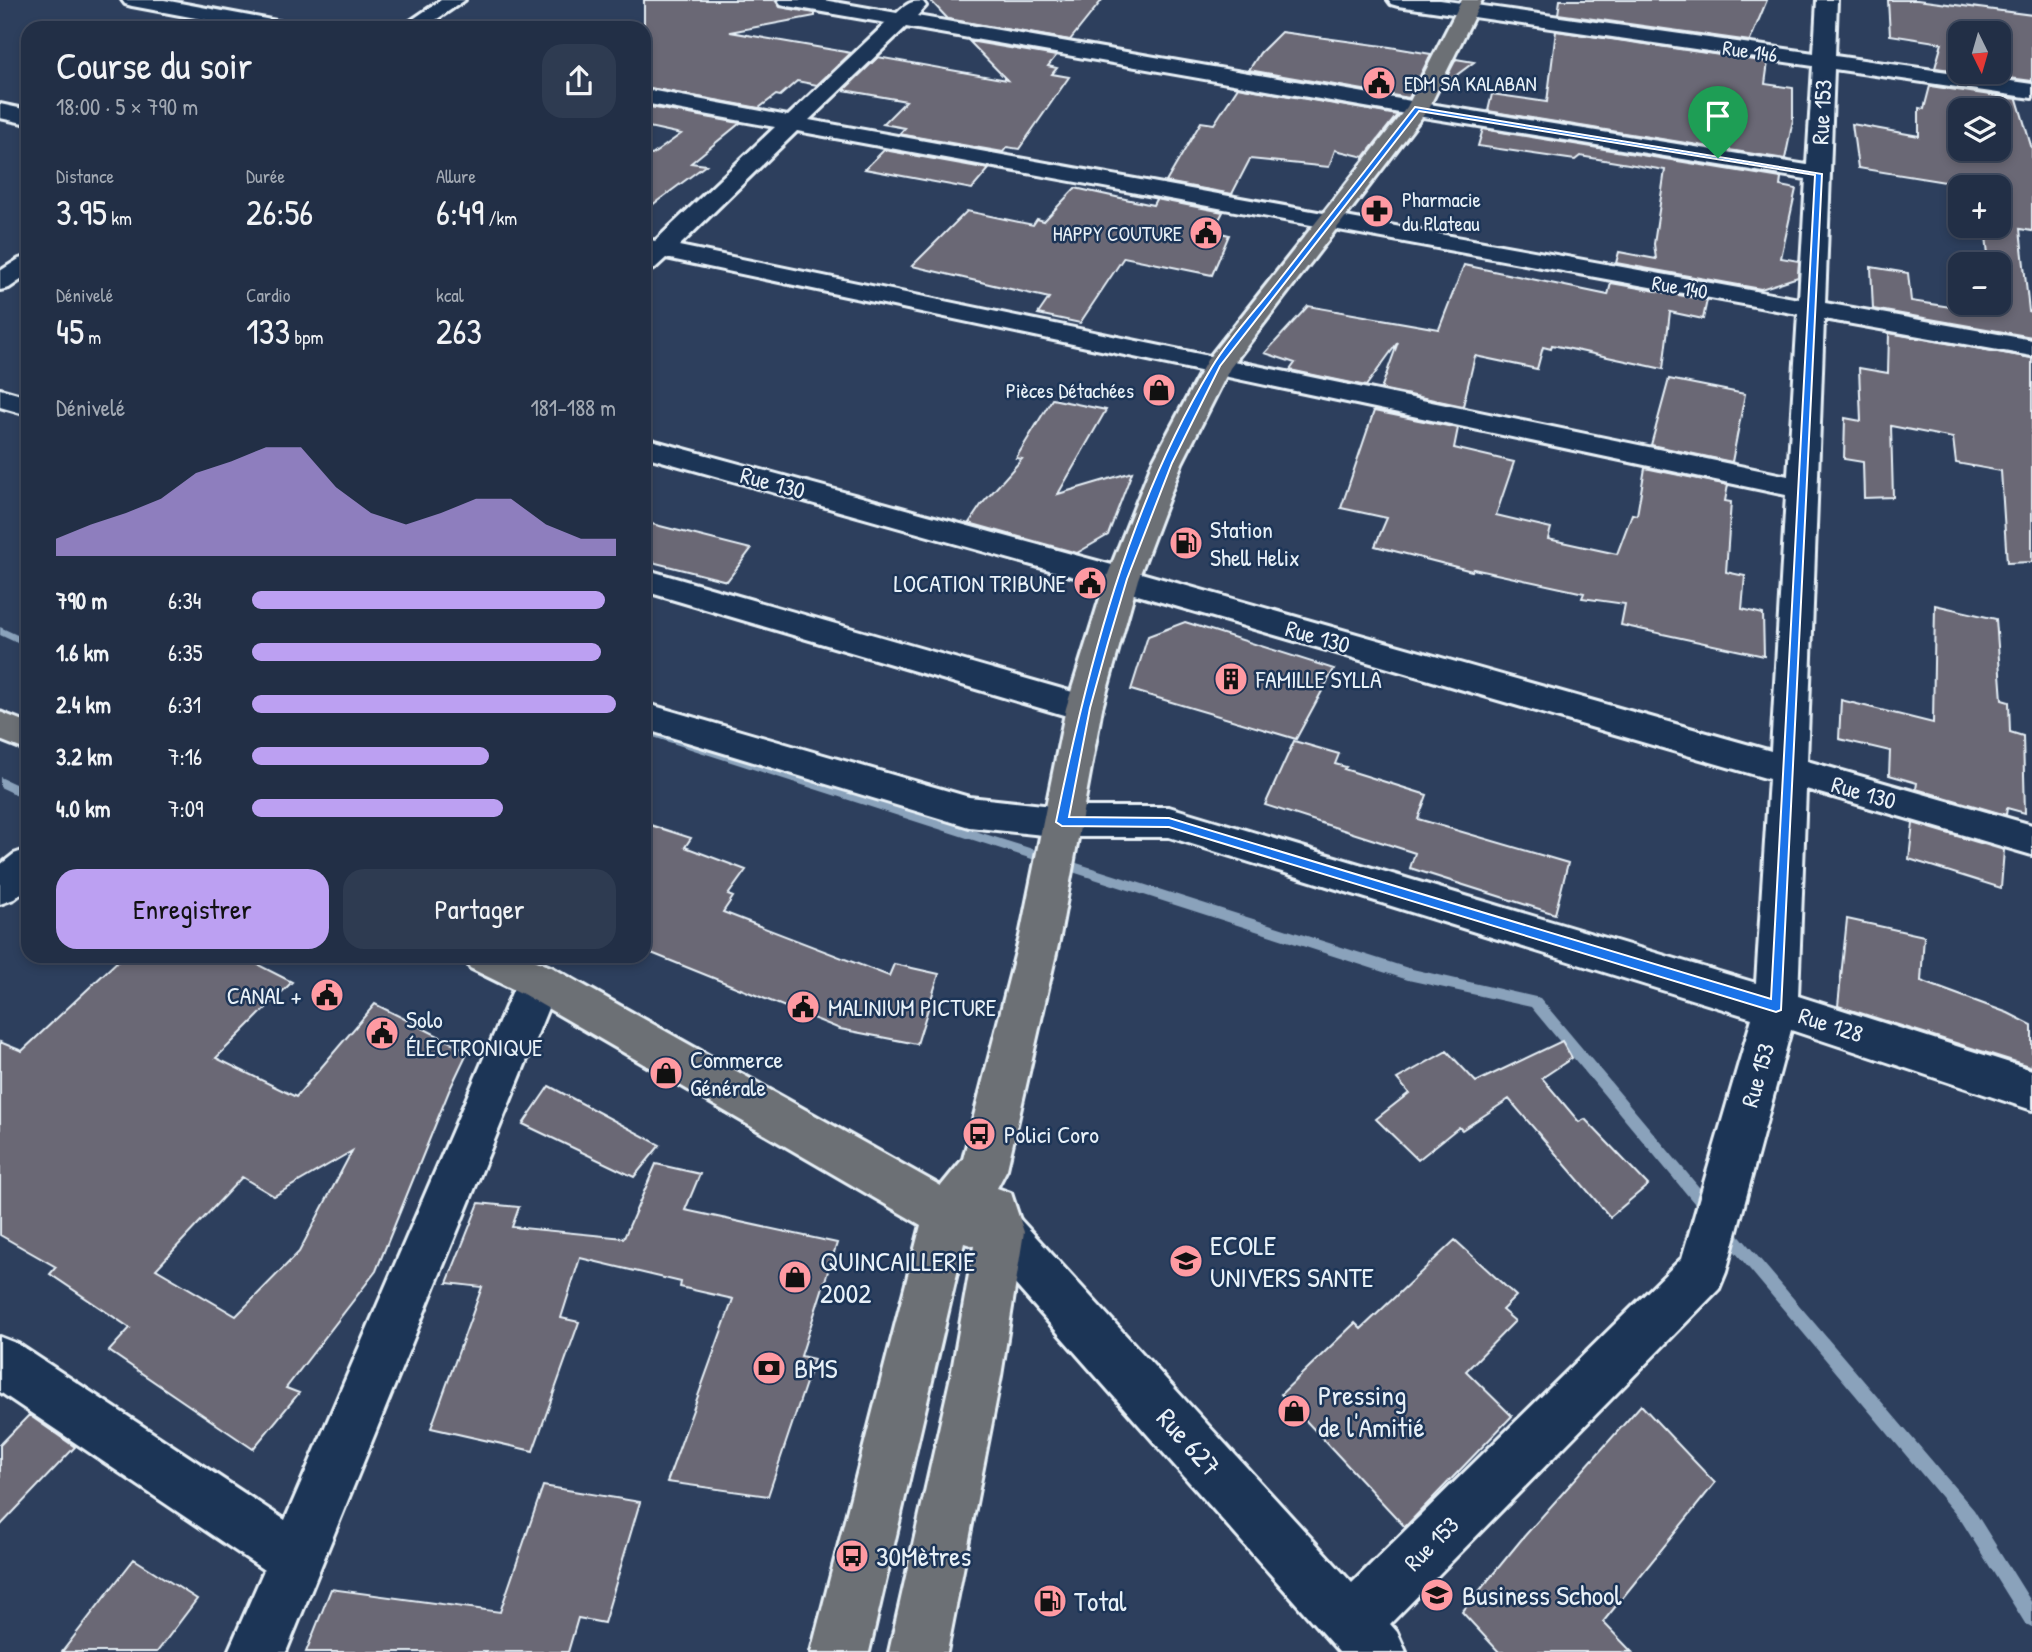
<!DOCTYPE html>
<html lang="fr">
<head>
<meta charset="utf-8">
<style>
	:root { --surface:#222f46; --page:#2e3b51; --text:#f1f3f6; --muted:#a2a9b3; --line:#3f4a5f; --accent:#bca0f2 }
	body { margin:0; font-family:"Patrick Hand",sans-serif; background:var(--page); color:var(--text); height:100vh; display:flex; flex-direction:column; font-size:26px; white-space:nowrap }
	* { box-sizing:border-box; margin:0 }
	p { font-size:23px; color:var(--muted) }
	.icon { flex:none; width:38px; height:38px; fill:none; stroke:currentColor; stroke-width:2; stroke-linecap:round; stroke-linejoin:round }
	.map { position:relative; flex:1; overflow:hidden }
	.side { position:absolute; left:21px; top:21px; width:630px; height:942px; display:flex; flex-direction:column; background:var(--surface); border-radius:21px; box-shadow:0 4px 10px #0003,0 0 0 2px var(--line) }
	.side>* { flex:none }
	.needle { width:46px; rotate:175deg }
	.buttons { position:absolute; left:1948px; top:21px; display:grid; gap:14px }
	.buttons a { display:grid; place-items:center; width:63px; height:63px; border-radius:14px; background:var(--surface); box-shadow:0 4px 10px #0003,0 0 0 2px var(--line); font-size:35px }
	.pin { position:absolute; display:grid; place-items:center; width:60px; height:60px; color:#fff; margin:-72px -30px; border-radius:50% 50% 50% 0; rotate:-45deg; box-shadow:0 0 7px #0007 }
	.pin .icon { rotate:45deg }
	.round { display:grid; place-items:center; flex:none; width:74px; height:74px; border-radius:21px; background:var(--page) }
	.summary { display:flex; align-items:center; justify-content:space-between; height:119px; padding:0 35px }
	h1 { font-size:38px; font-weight:600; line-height:52px }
	.figures { display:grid; grid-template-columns:repeat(3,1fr); gap:10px; height:119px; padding:7px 35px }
	.figures div { display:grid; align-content:center }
	.figures b { font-size:35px; font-weight:600 }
	.figures small { font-size:19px; font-weight:400 }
	.figures p { font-size:19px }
	.chart { height:196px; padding:14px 35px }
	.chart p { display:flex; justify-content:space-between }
	.chart svg { width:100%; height:126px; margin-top:7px; fill:var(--accent); opacity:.7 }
	.primary-button { display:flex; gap:14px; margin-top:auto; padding:14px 35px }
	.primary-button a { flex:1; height:80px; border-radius:21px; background:var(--accent); color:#111; font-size:28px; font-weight:600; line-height:80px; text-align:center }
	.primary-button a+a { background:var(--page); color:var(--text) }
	ul { padding:0 35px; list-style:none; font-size:23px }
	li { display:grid; grid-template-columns:112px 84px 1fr; align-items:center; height:52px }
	li i { height:18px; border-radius:9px; background:var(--accent) }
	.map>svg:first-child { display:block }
</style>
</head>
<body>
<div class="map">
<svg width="2032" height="1652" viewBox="0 0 2032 1652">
	<rect width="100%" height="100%" fill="#2d3f5d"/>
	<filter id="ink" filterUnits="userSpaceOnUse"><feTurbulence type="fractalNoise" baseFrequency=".0143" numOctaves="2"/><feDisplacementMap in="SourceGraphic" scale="14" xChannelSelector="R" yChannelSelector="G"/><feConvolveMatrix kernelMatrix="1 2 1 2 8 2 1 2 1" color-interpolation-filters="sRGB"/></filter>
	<g filter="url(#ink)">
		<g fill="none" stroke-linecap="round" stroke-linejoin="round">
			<path fill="#8aa2bb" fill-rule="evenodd" d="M 0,627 L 28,640 L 28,648 L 0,635 Z
				M 644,726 L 1408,968 L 1540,998 L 1714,1205 L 1716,1210 L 1714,1215 L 1709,1217 L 1704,1215 L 1531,1007 L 1408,980 L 644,734 Z
				M 0,777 L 28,790 L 28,800 L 0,787 Z
				M 1725,1222 L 1730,1224 L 1974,1510 L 2032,1603 L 2032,1628 L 2026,1625 L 1962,1522 L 1720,1234 L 1717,1229 L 1720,1224 Z"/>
		</g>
		<path fill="#6b6875" stroke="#e8f1f8" stroke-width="2" fill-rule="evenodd" d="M 644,0 L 775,0 L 780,7 L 815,13 L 815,16 L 730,32 L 851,53 L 817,85 L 797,81 L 780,96 L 776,95 L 759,108 L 644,87 Z
			M 930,0 L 1102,0 L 1070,40 L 948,19 Z
			M 1560,0 L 1767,0 L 1750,41 L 1558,14 Z
			M 1888,0 L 1917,0 L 2032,15 L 2032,81 L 1964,72 L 1998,72 L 1998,33 L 1960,33 L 1960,71 L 1935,68 L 1942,43 L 1890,35 Z
			M 1556,31 L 1768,62 L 1765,84 L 1793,88 L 1793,120 L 1785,159 L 1488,111 L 1492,94 L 1547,102 Z
			M 1281,32 L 1390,47 L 1431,54 L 1409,98 L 1249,70 L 1260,53 Z
			M 969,41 L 1056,56 L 1048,66 L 1057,68 L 1052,74 L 1069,77 L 1019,149 L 1007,147 L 1003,152 L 899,134 L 905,128 L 883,124 L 906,101 L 844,90 L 878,57 L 1007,80 Z
			M 1456,59 L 1474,62 L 1442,86 Z
			M 1930,86 L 2017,99 L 2032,149 L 2032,231 L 2020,229 L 2029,311 L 2032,312 L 2032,337 L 1873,309 L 1871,267 L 1908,273 L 1911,301 L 1990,313 L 1989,307 L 1992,307 L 1992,303 L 1998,303 L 1998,264 L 1989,264 L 1985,226 L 1998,226 L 1998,187 L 1976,187 L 1858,168 L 1852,124 L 1919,136 L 1919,108 L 1924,109 ZM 1960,110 L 1998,110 L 1998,149 L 1960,149 Z
			M 1238,87 L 1397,115 L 1364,157 L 1335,150 L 1329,167 L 1250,159 L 1232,194 L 1166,182 L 1201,122 L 1214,124 Z
			M 644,106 L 740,123 L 691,163 L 706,165 L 644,211 L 644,153 L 652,155 L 681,134 L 644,126 Z
			M 1483,129 L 1781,178 L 1780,186 L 1796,189 L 1781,258 L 1799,261 L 1798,277 L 1761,289 L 1616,263 L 1619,252 L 1656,259 L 1654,244 L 1665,170 L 1580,156 L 1575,160 L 1478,146 Z
			M 884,150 L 989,169 L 972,189 L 865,169 Z
			M 1075,188 L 1153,205 L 1156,199 L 1223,212 L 1213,231 L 1229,235 L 1212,275 L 1124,257 L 1080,323 L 1038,314 L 1049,298 L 912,266 L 967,211 L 1033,225 L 1037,219 L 1044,221 Z
			M 1464,265 L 1608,295 L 1611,283 L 1707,300 L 1703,319 L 1670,312 L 1663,369 L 1552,345 L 1551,349 L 1543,347 L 1537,369 L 1475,356 L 1463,406 L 1381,389 L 1398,342 L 1366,386 L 1290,370 L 1295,363 L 1265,353 L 1308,306 L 1439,329 Z
			M 1889,333 L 2032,358 L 2032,562 L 2007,563 L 2001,471 L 1956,463 L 1953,438 L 1891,426 L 1893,497 L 1864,498 L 1863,462 L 1844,459 L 1845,418 L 1861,421 L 1859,368 L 1888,373 Z
			M 1669,379 L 1745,394 L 1732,462 L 1651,445 Z
			M 1052,399 L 1106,410 L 1058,494 L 1132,472 L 1108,535 L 1077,553 L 969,523 L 981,505 L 1022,459 L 1016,458 Z
			M 1374,411 L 1458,428 L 1454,448 L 1514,462 L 1496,515 L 1551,528 L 1548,539 L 1617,554 L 1632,514 L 1637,515 L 1645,468 L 1728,485 L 1725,501 L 1731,502 L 1726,572 L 1745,576 L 1742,609 L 1763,614 L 1764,656 L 1621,625 L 1625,604 L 1582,598 L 1584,593 L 1473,569 L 1472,571 L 1375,546 L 1387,518 L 1341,508 Z
			M 644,522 L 751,549 L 727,581 L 644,560 Z
			M 1935,605 L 1996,619 L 2002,700 L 2009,702 L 2010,732 L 2023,736 L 2025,813 L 2007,808 L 2006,815 L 1916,789 L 1917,783 L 1889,775 L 1890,751 L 1839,739 L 1841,700 L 1933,723 Z
			M 1185,622 L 1334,669 L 1296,739 L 1131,690 L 1148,636 Z
			M 1294,741 L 1339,754 L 1335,764 L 1346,767 L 1344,769 L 1427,795 L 1418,819 L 1568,863 L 1555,914 L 1410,868 L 1415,853 L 1265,805 Z
			M 644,823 L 691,838 L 685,847 L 746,870 L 728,895 L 733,897 L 723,912 L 889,976 L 894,964 L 939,974 L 917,1044 L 840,1029 L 644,950 Z
			M 1913,823 L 2004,850 L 2001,888 L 1909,859 Z
			M 1847,919 L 1924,936 L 1921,981 L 2008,1013 L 2032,1025 L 2032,1067 L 1838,1006 Z
			M 123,956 L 241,956 L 292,982 L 216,1058 L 296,1097 L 375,1004 L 468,1051 L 449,1091 L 376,1271 L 286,1388 L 299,1393 L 253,1449 L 109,1351 L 130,1328 L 50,1274 L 56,1267 L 0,1235 L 0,1042 L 22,1051 ZM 352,1151 L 299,1252 L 236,1316 L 156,1269 L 242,1177 L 274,1196 Z
			M 1562,1041 L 1572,1058 L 1542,1078 L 1579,1122 L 1585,1119 L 1648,1185 L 1610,1217 L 1509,1099 L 1462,1130 L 1459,1127 L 1418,1160 L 1376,1119 L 1409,1093 L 1397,1079 L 1447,1051 L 1476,1082 Z
			M 549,1086 L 660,1145 L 634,1177 L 523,1124 Z
			M 656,1164 L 700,1174 L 685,1210 L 837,1243 L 801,1356 L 814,1359 L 768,1496 L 667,1482 L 733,1299 L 680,1287 L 681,1282 L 580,1258 L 561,1318 L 579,1322 L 533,1451 L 431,1428 L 482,1287 L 447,1283 L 479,1203 L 519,1207 L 512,1227 L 624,1238 Z
			M 1455,1240 L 1516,1296 L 1502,1310 L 1515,1321 L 1466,1371 L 1512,1416 L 1405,1527 L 1281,1394 L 1355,1323 L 1361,1329 Z
			M 1641,1405 L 1715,1483 L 1603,1622 L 1632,1652 L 1499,1652 L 1462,1612 L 1521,1540 Z
			M 29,1415 L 75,1447 L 0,1526 L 0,1445 Z
			M 543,1486 L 640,1502 L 604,1623 L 578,1618 L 568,1652 L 306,1652 L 331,1589 L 500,1612 Z
			M 134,1559 L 197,1599 L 157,1652 L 62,1652 Z"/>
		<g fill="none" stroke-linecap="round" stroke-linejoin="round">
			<defs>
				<path id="minor" d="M 122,0 L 164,0 L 282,22 L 289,24 L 292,28 L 249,28 L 132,6 L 125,4 Z
					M 441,0 L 465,0 L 424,28 L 400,28 Z
					M 778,0 L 823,0 L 897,13 C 906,5 911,0 923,2 L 926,6 L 917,16 L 1417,102 L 1807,165 L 1813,66 L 1398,6 L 1391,4 L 1388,0 L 1440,0 L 1814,53 L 1817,0 L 1837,0 L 1835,56 L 2032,84 L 2032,98 L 1834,69 L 1825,303 L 2032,340 L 2032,356 L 1824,319 L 1807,761 L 2032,825 L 2032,855 L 1806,789 L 1798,996 L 2032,1070 L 2032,1110 L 1791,1030 L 1726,1272 L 1719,1289 L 1390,1624 L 1397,1632 L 1406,1652 L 1339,1652 L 983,1248 L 976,1232 L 983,1216 L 1000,1209 L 1017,1216 L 1352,1583 L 1682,1258 L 1752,1018 L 1169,837 L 1062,837 L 969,827 L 644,729 L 644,703 L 969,797 L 1062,807 L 1169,807 L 1756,983 L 1769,779 L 1110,587 L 644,456 L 644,438 L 1134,571 L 1771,751 L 1786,495 L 666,258 L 654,269 L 644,272 L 644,238 L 655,241 L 775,127 L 644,103 L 644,89 L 788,116 L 886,23 L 788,6 L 781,4 ZM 906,27 L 1417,116 L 1806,179 L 1799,299 L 809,120 ZM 797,131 L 1798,314 L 1788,476 L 679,246 Z
					M 0,104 L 28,110 L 28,124 L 0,118 Z
					M 28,256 L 28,275 L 9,288 L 0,290 L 0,271 L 19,259 Z
					M 0,389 L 28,397 L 28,415 L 0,407 Z
					M 644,569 L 1097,699 L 1102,708 L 1097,717 L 1084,721 L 644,591 Z
					M 28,849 L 28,888 L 14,899 L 0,904 L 0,865 L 14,854 Z
					M 538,963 L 553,968 L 559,981 L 286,1652 L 228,1652 L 264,1570 L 0,1392 L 0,1337 L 18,1344 L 285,1520 L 517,981 L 523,968 Z"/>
				<path id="major" d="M 1462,0 L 1482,0 L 1428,109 L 1230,368 L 1182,463 L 1138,579 L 1102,708 L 1060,936 L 1007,1169 L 997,1188 L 1011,1193 L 1024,1232 L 1001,1376 L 947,1652 L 889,1652 L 951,1376 L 974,1246 L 964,1243 L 869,1652 L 811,1652 L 921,1225 L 523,994 L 470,968 L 464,956 L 525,956 L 553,968 L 941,1186 L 963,1159 L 1020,936 L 1066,708 L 1106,579 L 1152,463 L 1207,360 L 1407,107 Z
					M 0,712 L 28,723 L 28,751 L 0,740 Z"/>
			</defs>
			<use href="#minor" stroke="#e8f1f8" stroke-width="6"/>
			<use href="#major" stroke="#e8f1f8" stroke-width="6"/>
			<use href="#minor" fill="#1d3557" fill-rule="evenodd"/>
			<use href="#major" fill="#6c6f75" fill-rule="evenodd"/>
		</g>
	</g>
	<path fill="#1a73e8" stroke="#fff" stroke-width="2" fill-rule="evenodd" d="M 1415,107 L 1822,174 L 1781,1010 L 1776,1012 L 1169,827 L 1062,826 L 1056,822 C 1088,665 1129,505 1212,367 C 1230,337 1256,310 1277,283 C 1323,224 1369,166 1415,107 ZM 1419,111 L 1815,175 L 1771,999 L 1169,818 L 1069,817 L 1090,708 L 1108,643 L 1127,579 L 1172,463 L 1220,366 Z"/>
	<defs>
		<symbol id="civic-disc" viewBox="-11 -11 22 22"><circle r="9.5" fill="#ff9aa2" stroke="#1d3557"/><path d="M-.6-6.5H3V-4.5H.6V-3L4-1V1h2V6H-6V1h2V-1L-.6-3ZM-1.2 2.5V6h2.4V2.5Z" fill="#111"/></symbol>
		<symbol id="pharmacy-disc" viewBox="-11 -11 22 22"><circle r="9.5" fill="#ff9aa2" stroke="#1d3557"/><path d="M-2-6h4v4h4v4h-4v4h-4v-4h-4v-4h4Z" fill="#111"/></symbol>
		<symbol id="shop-disc" viewBox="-11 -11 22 22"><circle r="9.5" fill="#ff9aa2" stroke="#1d3557"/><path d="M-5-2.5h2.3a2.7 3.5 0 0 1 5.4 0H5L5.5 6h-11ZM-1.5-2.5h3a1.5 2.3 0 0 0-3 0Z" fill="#111"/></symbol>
		<symbol id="fuel-disc" viewBox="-11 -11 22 22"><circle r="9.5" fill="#ff9aa2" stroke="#1d3557"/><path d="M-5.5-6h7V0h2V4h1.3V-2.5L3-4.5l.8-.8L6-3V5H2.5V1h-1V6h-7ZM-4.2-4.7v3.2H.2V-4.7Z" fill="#111"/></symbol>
		<symbol id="building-disc" viewBox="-11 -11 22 22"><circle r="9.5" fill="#ff9aa2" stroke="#1d3557"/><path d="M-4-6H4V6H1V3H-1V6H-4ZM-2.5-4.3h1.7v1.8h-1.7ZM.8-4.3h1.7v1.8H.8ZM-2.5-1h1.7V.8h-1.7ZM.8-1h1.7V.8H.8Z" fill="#111"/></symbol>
		<symbol id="bus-disc" viewBox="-11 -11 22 22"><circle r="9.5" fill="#ff9aa2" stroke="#1d3557"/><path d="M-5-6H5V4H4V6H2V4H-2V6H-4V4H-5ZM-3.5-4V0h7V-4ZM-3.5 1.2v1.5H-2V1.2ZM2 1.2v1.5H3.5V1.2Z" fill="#111"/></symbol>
		<symbol id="school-disc" viewBox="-11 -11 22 22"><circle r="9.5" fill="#ff9aa2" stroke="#1d3557"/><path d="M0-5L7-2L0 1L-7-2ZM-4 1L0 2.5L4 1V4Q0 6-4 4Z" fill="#111"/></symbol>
		<symbol id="bank-disc" viewBox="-11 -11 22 22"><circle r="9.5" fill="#ff9aa2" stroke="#1d3557"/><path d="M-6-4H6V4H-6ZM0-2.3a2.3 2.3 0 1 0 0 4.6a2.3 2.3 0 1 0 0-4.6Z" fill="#111"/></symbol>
		<symbol id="university-disc" viewBox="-11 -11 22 22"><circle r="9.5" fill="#ff9aa2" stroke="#1d3557"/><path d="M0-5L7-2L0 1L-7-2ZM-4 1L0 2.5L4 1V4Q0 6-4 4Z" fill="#111"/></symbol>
	</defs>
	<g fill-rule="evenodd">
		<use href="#civic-disc" x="1360" y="64" width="38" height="38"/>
		<use href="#pharmacy-disc" x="1358" y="192" width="38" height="38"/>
		<use href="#civic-disc" x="1187" y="214" width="38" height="38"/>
		<use href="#shop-disc" x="1140" y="371" width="38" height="38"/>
		<use href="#fuel-disc" x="1167" y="524" width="38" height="38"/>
		<use href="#civic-disc" x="1071" y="564" width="38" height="38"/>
		<use href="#building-disc" x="1212" y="660" width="38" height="38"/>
		<use href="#civic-disc" x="308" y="976" width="38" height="38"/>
		<use href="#civic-disc" x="784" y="988" width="38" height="38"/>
		<use href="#civic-disc" x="363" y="1014" width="38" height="38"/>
		<use href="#shop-disc" x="647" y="1054" width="38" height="38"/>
		<use href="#bus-disc" x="960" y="1115" width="38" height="38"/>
		<use href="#school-disc" x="1167" y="1242" width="38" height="38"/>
		<use href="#shop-disc" x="776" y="1258" width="38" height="38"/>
		<use href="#bank-disc" x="750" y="1349" width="38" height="38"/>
		<use href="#shop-disc" x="1275" y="1392" width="38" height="38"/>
		<use href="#bus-disc" x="833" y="1537" width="38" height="38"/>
		<use href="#university-disc" x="1418" y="1576" width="38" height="38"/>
		<use href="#fuel-disc" x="1031" y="1582" width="38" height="38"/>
	</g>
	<g text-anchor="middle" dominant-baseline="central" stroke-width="5" stroke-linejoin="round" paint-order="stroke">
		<g font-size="21" fill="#e8f1f8" stroke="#1d3557">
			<text transform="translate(1750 51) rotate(8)">Rue 146</text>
			<text transform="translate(1680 287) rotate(10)">Rue 140</text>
		</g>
		<g font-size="21" fill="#e8f1f8" stroke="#1d3557" text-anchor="start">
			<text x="1404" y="83">EDM SA KALABAN</text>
			<text x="1402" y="199">Pharmacie<tspan x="1402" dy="24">du Plateau</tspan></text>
			<text x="1182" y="233" text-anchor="end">HAPPY COUTURE</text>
			<text x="1134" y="390" text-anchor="end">Pièces Détachées</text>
		</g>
		<g font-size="24" fill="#e8f1f8" stroke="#1d3557">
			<text transform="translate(1821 112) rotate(-87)">Rue 153</text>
			<text transform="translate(773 482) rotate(15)">Rue 130</text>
			<text transform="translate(1318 636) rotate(16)">Rue 130</text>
			<text transform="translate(1864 792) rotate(16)">Rue 130</text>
			<text transform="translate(1831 1024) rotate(18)">Rue 128</text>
			<text transform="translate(1757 1075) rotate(-74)">Rue 153</text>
			<text transform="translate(1431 1543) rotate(-45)">Rue 153</text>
		</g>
		<g font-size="24" fill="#e8f1f8" stroke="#1d3557" text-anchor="start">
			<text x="1210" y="529">Station<tspan x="1210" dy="28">Shell Helix</tspan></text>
			<text x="1066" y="583" text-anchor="end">LOCATION TRIBUNE</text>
			<text x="1256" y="679">FAMILLE SYLLA</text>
			<text x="302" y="995" text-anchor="end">CANAL +</text>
			<text x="828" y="1007">MALINIUM PICTURE</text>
			<text x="406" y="1019">Solo<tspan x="406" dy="28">ÉLECTRONIQUE</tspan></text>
			<text x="690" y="1059">Commerce<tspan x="690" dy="28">Générale</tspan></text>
			<text x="1004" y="1134">Polici Coro</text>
		</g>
		<g font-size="28" fill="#e8f1f8" stroke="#1d3557" text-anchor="start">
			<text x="1210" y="1245">ECOLE<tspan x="1210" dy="32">UNIVERS SANTE</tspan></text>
			<text x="820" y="1261">QUINCAILLERIE<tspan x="820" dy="32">2002</tspan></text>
			<text x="794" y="1368">BMS</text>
			<text x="1318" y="1395">Pressing<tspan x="1318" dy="32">de l'Amitié</tspan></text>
			<text x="876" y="1556">30Mètres</text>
			<text x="1462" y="1595">Business School</text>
			<text x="1074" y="1601">Total</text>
		</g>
		<g font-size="28" fill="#e8f1f8" stroke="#1d3557">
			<text transform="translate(1189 1442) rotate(48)">Rue 627</text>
		</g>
	</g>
</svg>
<div class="buttons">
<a><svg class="needle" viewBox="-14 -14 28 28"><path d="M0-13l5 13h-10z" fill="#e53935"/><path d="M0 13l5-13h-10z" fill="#a2a9b3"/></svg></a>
<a><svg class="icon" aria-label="layers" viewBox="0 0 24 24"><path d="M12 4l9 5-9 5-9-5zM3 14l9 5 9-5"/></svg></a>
<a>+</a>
<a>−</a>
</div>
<div class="pin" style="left:1718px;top:158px;background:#1e9e55"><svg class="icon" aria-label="arrive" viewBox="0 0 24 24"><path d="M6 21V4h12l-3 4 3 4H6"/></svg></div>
<section class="side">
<div class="summary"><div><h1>Course du soir</h1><p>18:00 · 5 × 790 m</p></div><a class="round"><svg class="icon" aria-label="share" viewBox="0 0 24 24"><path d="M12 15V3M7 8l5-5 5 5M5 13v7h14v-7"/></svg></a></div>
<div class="figures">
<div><p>Distance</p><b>3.95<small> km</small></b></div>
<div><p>Durée</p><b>26:56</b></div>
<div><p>Allure</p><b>6:49<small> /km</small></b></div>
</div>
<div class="figures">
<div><p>Dénivelé</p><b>45<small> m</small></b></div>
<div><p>Cardio</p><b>133<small> bpm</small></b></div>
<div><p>kcal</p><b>263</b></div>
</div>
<div class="chart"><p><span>Dénivelé</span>181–188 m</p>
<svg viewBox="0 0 160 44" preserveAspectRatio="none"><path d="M0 44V38L10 33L20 29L30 24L40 15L50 11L60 6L70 6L80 20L90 29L100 33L110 29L120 24L130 24L140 33L150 38L160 38V44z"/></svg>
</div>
<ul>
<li><b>790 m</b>6:34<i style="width:97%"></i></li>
<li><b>1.6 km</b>6:35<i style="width:96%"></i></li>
<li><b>2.4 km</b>6:31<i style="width:100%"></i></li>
<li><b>3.2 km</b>7:16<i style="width:65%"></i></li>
<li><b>4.0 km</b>7:09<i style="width:69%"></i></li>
</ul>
<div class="primary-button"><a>Enregistrer</a><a>Partager</a></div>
</section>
</div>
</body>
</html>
